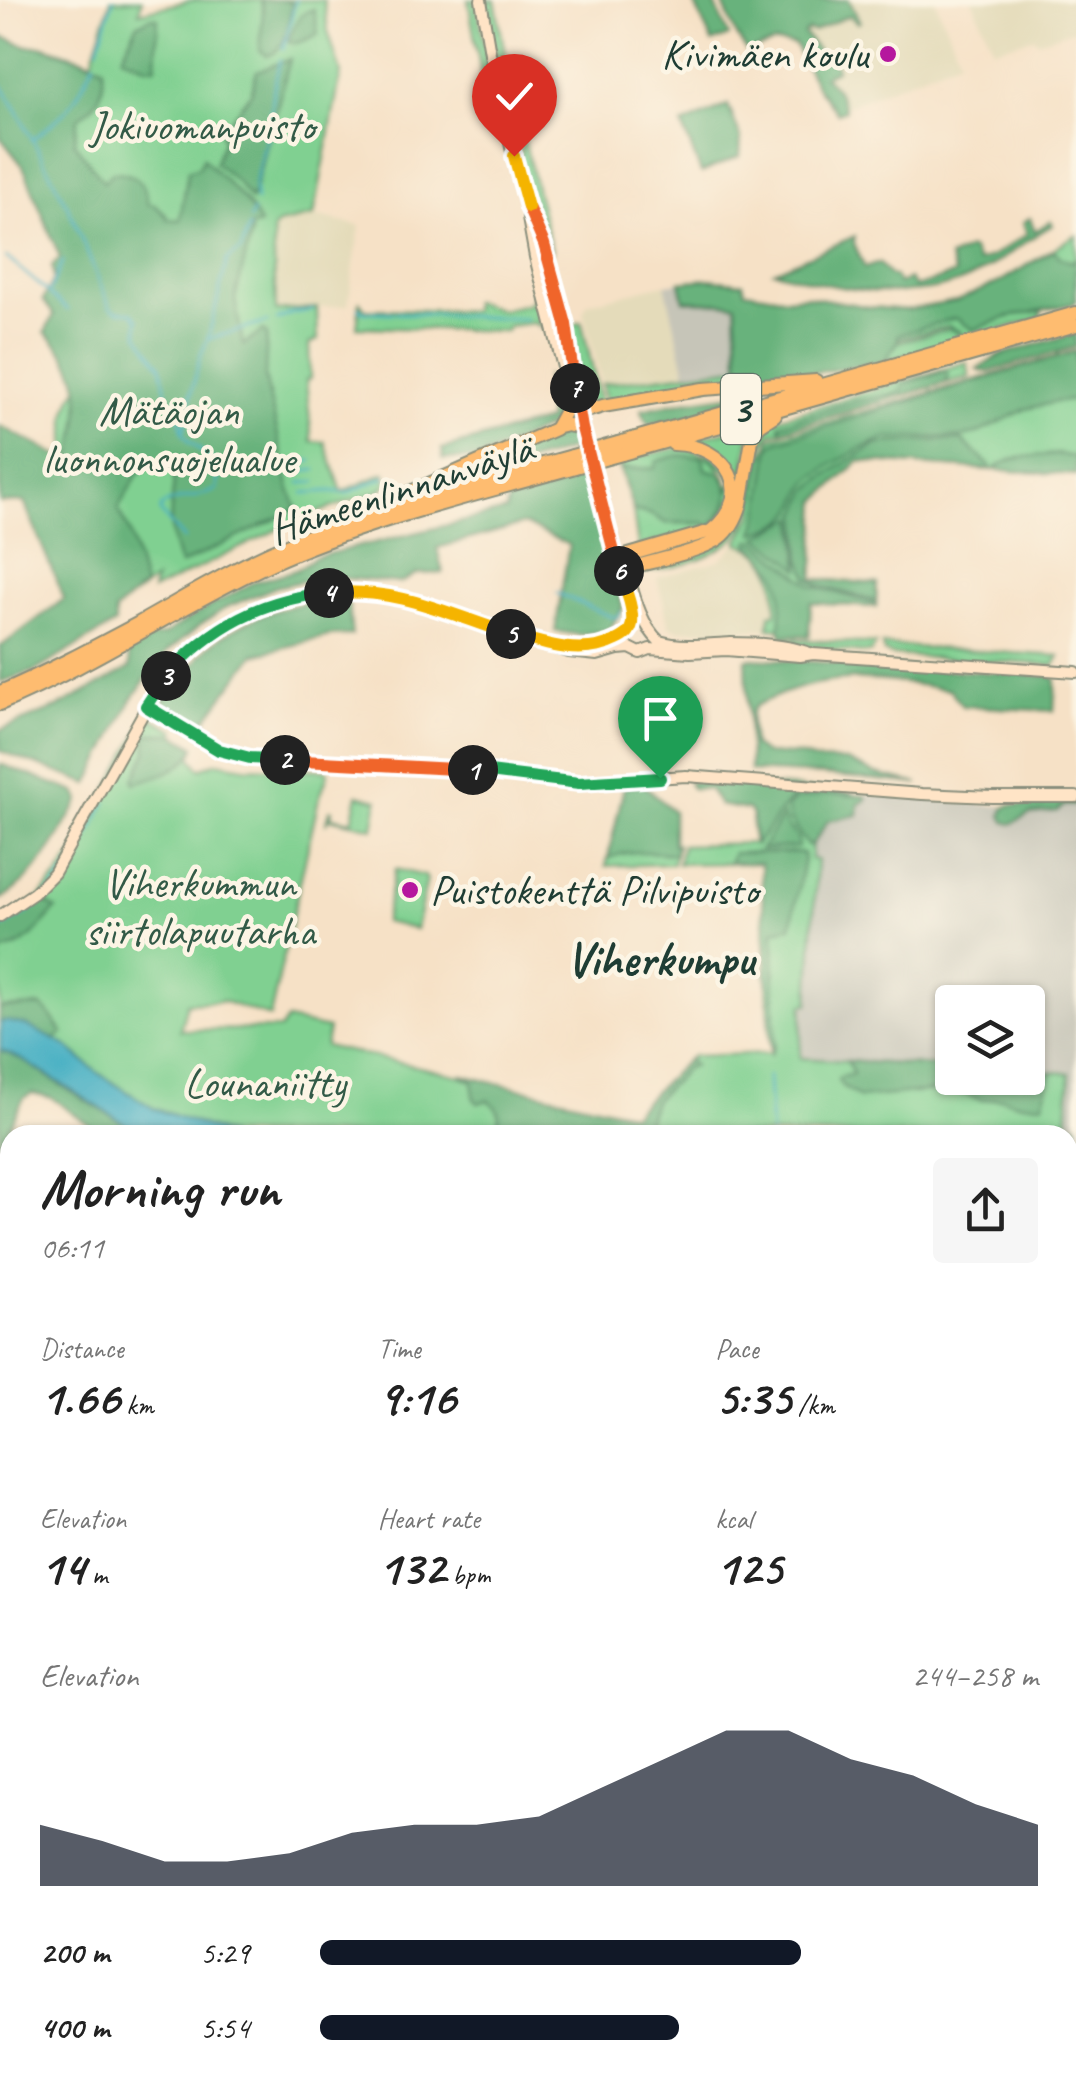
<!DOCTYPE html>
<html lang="en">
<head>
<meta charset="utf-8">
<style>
	:root { --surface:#fff; --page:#f6f6f6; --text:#222; --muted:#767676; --accent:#111827 }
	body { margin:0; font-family:Caveat,sans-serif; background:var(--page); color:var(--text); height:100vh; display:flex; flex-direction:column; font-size:38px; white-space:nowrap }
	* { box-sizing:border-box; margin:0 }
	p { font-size:32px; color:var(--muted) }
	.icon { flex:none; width:55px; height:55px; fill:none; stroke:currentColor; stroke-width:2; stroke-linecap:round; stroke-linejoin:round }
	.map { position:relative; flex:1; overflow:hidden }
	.sheet { position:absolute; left:0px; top:1125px; width:1078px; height:962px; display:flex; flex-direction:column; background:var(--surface); border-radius:30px 30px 0 0; box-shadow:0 2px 8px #0004 }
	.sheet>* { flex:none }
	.buttons { position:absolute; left:935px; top:985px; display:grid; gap:20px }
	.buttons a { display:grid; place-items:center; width:110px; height:110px; border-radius:10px; background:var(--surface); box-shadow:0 2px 8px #0004; font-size:50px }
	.pin { position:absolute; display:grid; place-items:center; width:85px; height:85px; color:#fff; margin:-102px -42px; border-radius:50% 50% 50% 0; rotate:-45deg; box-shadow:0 0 10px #0007 }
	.pin .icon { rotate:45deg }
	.km { position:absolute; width:50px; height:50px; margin:-25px; border-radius:50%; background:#222; color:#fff; font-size:28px; line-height:50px; text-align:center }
	.round { display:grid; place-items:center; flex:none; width:105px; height:105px; border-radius:10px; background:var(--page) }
	.head { display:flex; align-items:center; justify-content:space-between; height:170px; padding:0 40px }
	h1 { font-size:55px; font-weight:800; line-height:75px }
	.figures { display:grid; grid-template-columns:repeat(3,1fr); gap:15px; height:170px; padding:10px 40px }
	.figures div { display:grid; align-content:center }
	.figures b { font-size:50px; font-weight:800 }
	.figures small { font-size:28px; font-weight:400 }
	.figures p { font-size:28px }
	.chart { height:280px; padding:20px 40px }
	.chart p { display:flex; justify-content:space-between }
	.chart svg { width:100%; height:180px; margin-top:10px; fill:var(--accent); opacity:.7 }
	ul { padding:0 40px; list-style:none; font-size:32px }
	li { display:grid; grid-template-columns:160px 120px 1fr; align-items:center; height:75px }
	li i { height:25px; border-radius:12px; background:var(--accent) }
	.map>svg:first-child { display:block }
</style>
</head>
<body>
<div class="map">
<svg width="1076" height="2087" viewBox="0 0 1076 2087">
	<rect width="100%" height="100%" fill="#fcf5e5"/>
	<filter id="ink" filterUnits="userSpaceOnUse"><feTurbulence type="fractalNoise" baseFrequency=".01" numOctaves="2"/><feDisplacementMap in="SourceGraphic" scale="20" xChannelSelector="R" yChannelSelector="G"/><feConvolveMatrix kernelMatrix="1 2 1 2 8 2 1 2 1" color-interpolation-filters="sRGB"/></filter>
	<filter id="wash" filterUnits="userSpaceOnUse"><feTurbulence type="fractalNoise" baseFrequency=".0048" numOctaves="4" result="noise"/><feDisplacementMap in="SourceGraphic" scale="40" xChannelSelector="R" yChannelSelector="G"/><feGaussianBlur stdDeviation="2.25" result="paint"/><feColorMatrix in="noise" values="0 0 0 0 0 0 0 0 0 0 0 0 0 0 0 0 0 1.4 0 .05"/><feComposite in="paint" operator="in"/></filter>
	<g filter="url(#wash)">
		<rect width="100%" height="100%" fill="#f6e1c6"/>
		<path fill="#e4dbba" d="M 849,0 L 935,0 L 960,59 L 844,107 L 837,90 L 824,76 L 819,55 L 804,34 L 809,30 L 850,15 L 857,23 L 860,21 Z
			M 972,0 L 1076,0 L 1076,29 L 1037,41 L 1035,37 L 994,49 Z
			M 314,216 L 360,226 L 348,305 L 276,311 L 273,228 L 277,224 Z
			M 665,284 L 686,373 L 602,384 L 583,312 L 588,303 Z
			M 738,542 L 762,556 L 773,577 L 778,576 L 780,629 L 678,630 L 669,626 L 657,578 L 720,560 Z"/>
		<path fill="#c6c5b8" d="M 680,282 L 685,300 L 736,303 L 738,367 L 716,368 L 686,373 L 665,284 Z
			M 854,793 L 1023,808 L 1076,802 L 1076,1125 L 1067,1125 L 1069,1073 L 1028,1071 L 1028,1002 L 952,1002 L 952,1067 L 800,1059 L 814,798 Z"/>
		<path fill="#80d091" stroke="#508662" stroke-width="2.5" d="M 111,0 L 142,0 L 139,12 L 194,0 L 324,0 L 328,31 L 341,73 L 314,216 L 278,224 L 273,229 L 276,311 L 317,308 L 318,340 L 309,344 L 310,379 L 306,380 L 312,441 L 325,442 L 342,492 L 385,473 C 389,484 387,487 377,492 L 299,519 L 152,591 L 155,580 L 133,596 L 66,450 L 66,415 L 72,397 L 89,374 L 66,248 L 23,166 L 0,137 L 0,36 L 27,46 L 44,46 L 92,61 Z
			M 468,0 L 476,0 L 498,114 L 488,114 Z
			M 485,0 L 495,0 L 519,126 L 513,123 L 510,111 L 507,111 Z
			M 524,139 L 552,252 L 551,254 L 532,201 L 519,157 L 521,156 L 520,143 Z
			M 1076,235 L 1076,284 L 1008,317 L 1042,310 L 1040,318 L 964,340 L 961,332 L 949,326 L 898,339 L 897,335 L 738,368 L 740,378 L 606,402 L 602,384 L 738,367 L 736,304 L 684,300 L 680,282 L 707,279 L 743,283 L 745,291 L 787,298 L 806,296 L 869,307 L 908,310 L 932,307 L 957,301 L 998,283 Z
			M 533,296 L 541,327 L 534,323 L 508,326 L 506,331 L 357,327 L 360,302 L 365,309 L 472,311 L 473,301 L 501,310 L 530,303 Z
			M 581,322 L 582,324 L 601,404 L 587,402 L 581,395 L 570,325 Z
			M 949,329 L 956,331 L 961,340 L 884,361 L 898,342 Z
			M 1076,351 L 1076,475 L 859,461 L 818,500 L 813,579 L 877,584 L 876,607 L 811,603 L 809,636 L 782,635 L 780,629 L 769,628 L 770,614 L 776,613 C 777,594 776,570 761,555 C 756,550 745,546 738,542 L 753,515 L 763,457 L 771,438 Z
			M 967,362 L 970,377 L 946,383 L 949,378 L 941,372 L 896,393 L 847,403 L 781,424 L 781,431 L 770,434 L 764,443 C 757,468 757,497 746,521 C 731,555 676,569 642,572 L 642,568 L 727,536 L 755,440 L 772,420 Z
			M 752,424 L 741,489 L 705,542 L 641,560 L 640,557 L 704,537 L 735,479 L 695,442 L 695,439 Z
			M 679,448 C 706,449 721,465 730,489 L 656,468 L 620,469 L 617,461 Z
			M 633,510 L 652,515 L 666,523 L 704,523 L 710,528 L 638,547 Z
			M 770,638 L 876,644 L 871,652 L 865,653 L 775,643 Z
			M 882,645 L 1060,656 L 1055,665 L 1051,665 L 891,655 L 884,652 Z
			M 150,717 L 175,730 L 175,735 L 195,747 L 191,757 L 200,769 L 217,762 L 245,767 L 327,770 L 328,774 L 318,802 L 270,1017 L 223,1001 L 187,1003 L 180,1030 L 280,1029 L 287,1020 L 328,1029 L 325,1046 L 632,1114 L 692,1056 L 771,1053 L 761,863 L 678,864 L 682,845 L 753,843 L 750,791 L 813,789 L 854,793 L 814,799 L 811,859 L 817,860 L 809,1004 L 803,1005 L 800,1058 L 952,1067 L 952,1078 L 1028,1078 L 1028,1071 L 1070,1073 L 1067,1124 L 1076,1125 L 1076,1323 L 1068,1320 L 1068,1135 L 229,1135 L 153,1108 L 98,1073 L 65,1045 L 24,1025 L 0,1022 L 0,922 L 39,898 L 58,876 L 76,850 L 144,722 Z
			M 624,787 L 673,811 L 673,845 L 677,845 L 673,864 L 606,866 Z
			M 358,795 L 378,800 L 373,828 L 330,818 L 326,824 L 330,810 L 332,810 L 331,817 L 352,821 Z
			M 395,869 L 425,876 L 427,880 L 416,929 L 384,922 Z"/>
		<path fill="#68b27b" stroke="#447858" stroke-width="2.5" d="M 261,0 L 282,0 L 292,3 C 289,22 287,51 267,56 L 260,50 L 263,11 Z
			M 693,0 L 713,0 L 729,36 L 712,43 Z
			M 721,0 L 849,0 L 860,22 L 857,23 L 849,15 L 813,32 L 808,30 L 804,34 C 818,47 812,52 834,62 L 836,70 L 824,76 L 837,90 L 845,110 L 837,113 L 817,88 L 795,45 L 775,43 L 748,52 L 737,37 Z
			M 314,9 L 318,34 C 310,38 299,44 291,43 L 288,40 C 293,27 299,12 314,9 Z
			M 152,17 L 158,18 L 156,67 L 145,66 L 122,56 L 137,25 Z
			M 0,36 L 27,46 L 44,47 L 103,66 C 105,92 99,104 78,118 L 74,143 L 104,182 L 113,172 C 135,172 146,184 148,204 L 155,205 L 167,216 L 167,219 L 180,220 L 188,171 L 199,167 L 203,158 C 224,182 245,195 260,224 L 251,227 L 251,235 L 235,299 L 243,345 L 263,331 L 267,334 L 265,376 L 289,486 L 297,509 L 180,565 C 174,546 169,530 171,510 C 171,496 176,483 173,470 L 156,462 L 138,474 L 118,509 L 130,533 L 144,586 L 115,611 L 115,624 L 35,671 L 0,682 L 0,647 L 64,599 L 24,502 L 0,503 L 0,426 L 71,462 C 82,405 90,376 45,332 L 54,315 L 43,300 L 54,279 L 52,266 L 60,258 L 23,166 L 0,137 Z
			M 290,59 L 255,189 L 251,200 L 236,181 L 215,163 L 223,141 L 221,132 L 251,93 L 257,71 Z
			M 728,105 L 741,138 L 740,156 L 701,173 L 682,125 Z
			M 1030,218 L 1035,231 L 1051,221 L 1053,225 C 1025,240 1002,262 974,276 C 914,306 836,289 774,271 L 855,236 L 854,244 L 865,268 L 879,263 L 890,276 L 895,276 L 898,284 L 909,279 L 915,287 L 955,274 L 949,258 L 969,249 L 972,250 L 978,262 L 993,256 L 1027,234 L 1023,222 Z
			M 1054,250 L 1061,258 L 1072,262 L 1076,258 L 1076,301 L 1073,304 L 1008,317 L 973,330 L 956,318 L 898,335 L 898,342 L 884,361 C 836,371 789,377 740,378 L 736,304 L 684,300 L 680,282 L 707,279 L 743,283 L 745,291 L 787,298 L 806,296 L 869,307 L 907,310 L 957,301 L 998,283 Z
			M 1076,333 L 1076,347 L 988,372 L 980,371 L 977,369 L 1003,354 Z
			M 1076,351 L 1076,400 L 1056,402 L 1026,409 L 976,434 L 962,437 L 887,438 C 870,443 822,468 810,481 C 802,489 800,500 795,509 C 786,524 770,528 754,533 L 760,512 L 769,451 L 772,444 L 778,441 Z
			M 941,372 L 948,372 L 946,383 L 781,431 L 780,424 L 847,403 L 896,393 L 902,390 L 903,385 C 915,379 928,377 941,372 Z
			M 546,376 L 562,381 L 563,405 L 552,425 L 479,459 L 443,459 L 442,449 L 548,420 Z
			M 759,391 L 761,396 L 688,418 L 648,425 L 641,410 L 685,401 Z
			M 568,430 L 576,433 L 581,447 L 477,477 L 462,477 L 462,474 Z
			M 962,440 L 990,466 L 991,470 L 859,461 L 818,500 L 813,579 L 877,584 L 876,601 L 823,587 L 808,578 L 801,559 L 798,513 L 808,490 L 824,476 L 875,445 L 891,442 Z
			M 1057,454 L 1076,457 L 1076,475 L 994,470 C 1008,455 1037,456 1057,454 Z
			M 679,455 L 703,457 L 705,469 L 721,473 C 736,501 727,504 710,528 L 704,523 L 666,523 L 652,515 L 633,510 L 620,469 L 655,468 L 656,461 Z
			M 587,470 L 623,608 L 609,630 L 579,635 L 555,631 L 569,545 L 524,524 L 437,548 L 443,573 L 416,574 L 401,583 L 339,578 L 299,582 L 276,587 L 227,607 L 202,624 L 168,651 L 147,677 L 131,701 L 89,784 L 0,751 L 0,730 L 56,708 L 130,668 L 128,648 L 143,639 L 164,635 L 196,614 L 254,582 L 296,570 L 315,557 L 506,511 L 508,501 L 568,483 Z
			M 795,517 L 800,569 L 758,537 Z
			M 750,540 L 756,541 L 811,585 L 876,604 L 876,607 L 811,603 L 809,636 L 782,635 L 780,629 C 783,585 785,575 749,544 Z
			M 348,601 L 352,635 L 329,636 L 254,655 L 199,729 L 166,707 L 163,701 C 167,688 179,681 188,671 C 195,663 200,654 208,647 C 237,623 279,605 316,602 C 327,601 337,602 348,601 Z
			M 752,658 L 1050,676 L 1056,679 L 1054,711 L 962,706 L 950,690 C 888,679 835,671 775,697 C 769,700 758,703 754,708 C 748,716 753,736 753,746 L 766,754 L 799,755 L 816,760 L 847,761 L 876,774 L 919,784 L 825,775 L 750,771 L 746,660 Z
			M 146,734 L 174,734 L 195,747 C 186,769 157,777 135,783 L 134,779 L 147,752 Z
			M 0,764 L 76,792 L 80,800 C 58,839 39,876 0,900 Z
			M 688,781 L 800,788 L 800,792 C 781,806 772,828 755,845 L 752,814 L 748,810 L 719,805 L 709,789 L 691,788 Z
			M 643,784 L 673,811 L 673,845 L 677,845 L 675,854 C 653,853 628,848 608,859 L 624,787 Z
			M 826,794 L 866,796 L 866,800 L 859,804 L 858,815 L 828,821 L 812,845 L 807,845 L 790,820 L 787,808 L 794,800 Z
			M 1076,800 L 1076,805 L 1064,805 L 1057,811 L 1030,814 L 1011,824 L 1005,822 L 1002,816 L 1004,809 L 1009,805 L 1042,805 L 1050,801 Z
			M 783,815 L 788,827 L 798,838 L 798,847 L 761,849 Z
			M 799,852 L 803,853 L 804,859 L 791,927 L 774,930 L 775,1045 L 771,1053 L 761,863 L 729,863 L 733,853 Z
			M 39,898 L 56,909 C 38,930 28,946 0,952 L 0,922 Z
			M 40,1006 L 47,1011 L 63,1033 L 54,1040 L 24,1025 L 0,1022 L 0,1008 Z
			M 0,1050 L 21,1059 L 76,1095 L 144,1135 L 103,1135 L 52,1098 L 32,1093 L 24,1098 L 0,1146 Z
			M 688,1059 L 693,1066 L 688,1067 L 654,1101 L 646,1125 C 627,1141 603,1134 580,1132 L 575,1135 L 496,1135 C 499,1120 503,1109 488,1100 L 478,1103 L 474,1099 L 473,1081 L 463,1078 L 462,1075 L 632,1114 Z
			M 847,1061 L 952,1067 L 952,1078 L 1028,1078 L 1028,1071 L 1051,1072 L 1043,1104 L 1018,1103 L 1002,1098 L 981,1100 L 961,1093 L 935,1091 L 860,1098 L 842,1086 L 838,1080 L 840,1077 L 853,1074 Z
			M 6,1443 L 10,1443 L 10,1529 L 0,1535 L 0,1449 Z
			M 1076,1483 L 1076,1615 L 1071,1617 L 1073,1643 L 1076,1644 L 1076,1672 L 1068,1670 L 1068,1485 Z
			M 1068,1679 L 1076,1682 L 1076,2087 L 1018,2087 L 992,2078 L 1068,2078 Z
			M 0,1788 L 10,1799 L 10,2078 L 574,2078 L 568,2087 L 0,2087 Z
			M 672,2078 L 917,2078 L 914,2087 L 670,2087 Z"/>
		<path fill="#44afc3" stroke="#32767c" stroke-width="2.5" d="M 7,1021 L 25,1025 L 65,1045 L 98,1073 L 153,1108 L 229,1135 L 144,1135 L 137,1131 L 21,1059 L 0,1050 L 0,1022 Z
			M 10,1568 L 10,1777 L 0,1767 L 0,1575 Z"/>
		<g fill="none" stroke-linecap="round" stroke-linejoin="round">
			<path stroke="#44afc3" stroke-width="2.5" d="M 98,48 L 113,0
				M 283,49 L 296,0
				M 0,83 L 18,112 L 68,207 L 110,307 L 117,311 L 132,312 L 138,319 L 138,334 L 161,366 L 167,396 L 179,416 L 183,433 L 190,442 L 215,463 L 218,473 L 217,489 C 199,500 180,495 162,506 L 160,512 L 184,539
				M 32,140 C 69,111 75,104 94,62
				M 256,201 L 254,186 L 270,124 L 272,97 L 280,60
				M 250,219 L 253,212
				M 6,257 L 49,293 L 63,261
				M 50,295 L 68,310
				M 359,308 L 362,311 L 372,312 L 526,319
				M 277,320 L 293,313 L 313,310
				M 208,339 L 268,322
				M 184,430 L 192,390 L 201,354 L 208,339 L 227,260 L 241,250 L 249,227
				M 295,462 L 312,461
				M 298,472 L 316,470
				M 300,483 L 316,482
				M 304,493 L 330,491 L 347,493 L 385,477
				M 557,593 L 612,617 L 618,617 L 622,612
				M 0,928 C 12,922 24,916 34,907 C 68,881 86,839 106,803
				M 768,1076 L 771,1135
				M 1068,1486 L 1076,1485
				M 510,2078 L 510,2087"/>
		</g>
	</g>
	<g filter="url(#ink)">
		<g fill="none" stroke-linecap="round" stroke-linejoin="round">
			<defs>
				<path id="secondary" d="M 481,0 L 492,65 L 513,156 L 528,207 L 549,259 L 566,324 L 582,428 L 603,516 L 631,611 L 631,629
					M 528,218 L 535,257 L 569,391
					M 625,565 C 633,590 639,622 659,641 C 684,648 706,644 731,643 C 758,643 785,644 810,653
					M 583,648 L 606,645 L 627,635
					M 147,706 L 219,750 L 250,758 L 488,771 L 579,783 L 686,776 L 922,794 L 992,797 L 1076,797
					M 0,916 L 34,893 L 54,873 L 160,683 C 226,608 303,578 402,597 L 569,652 L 597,655 L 618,649 L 630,648 L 640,653 L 650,649 L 690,652 L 726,650 L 800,656 L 813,654 L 1076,672"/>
				<path id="highway" d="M 579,413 L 603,406 L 703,389 L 816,381
					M 555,428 L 567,425 L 582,428
					M 618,443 L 1076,313
					M 622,454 L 1076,325
					M 392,500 L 555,429 L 565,411 L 567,387
					M 615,559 L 711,531 C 756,494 729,445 673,444
					M 619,571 C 643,563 702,552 720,538 C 731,530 737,517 741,504 L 753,434 L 760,425 L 775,415
					M 0,692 C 47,672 92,648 137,624 C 180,600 221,575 266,554 C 363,510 469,485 572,456
					M 0,704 C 94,665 178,607 270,564 C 367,520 473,496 575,467"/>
			</defs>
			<use href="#secondary" stroke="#8a8f7d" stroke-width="14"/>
			<use href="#highway" stroke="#8a8f7d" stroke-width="16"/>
			<use href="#secondary" stroke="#ffe4c6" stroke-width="10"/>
			<use href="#highway" stroke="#febc70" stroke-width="12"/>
			<defs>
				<path id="highway-bridge" d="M 572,456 L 618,443
					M 575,467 L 622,454"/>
			</defs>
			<use href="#highway-bridge" stroke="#8a8f7d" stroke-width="16" stroke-linecap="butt"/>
			<use href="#highway-bridge" stroke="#febc70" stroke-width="12"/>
		</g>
	</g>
	<g fill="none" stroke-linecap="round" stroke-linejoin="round" filter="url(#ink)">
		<defs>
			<path id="split-1" d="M 473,770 L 579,783 L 660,778"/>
			<path id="split-2" d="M 285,760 L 473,770"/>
			<path id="split-3" d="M 166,676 L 146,706 L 219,750 L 250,758 L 285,760"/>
			<path id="split-4" d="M 166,676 C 211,627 262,598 329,593"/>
			<path id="split-5" d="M 329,593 C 397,587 448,614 511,634"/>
			<path id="split-6" d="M 511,634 C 545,645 584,657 617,640 C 625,636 630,633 632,624 C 634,607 624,586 619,571"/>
			<path id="split-7" d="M 575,388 L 582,428 L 619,571"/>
			<path id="split-8" d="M 528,207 L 544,244 L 566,324 L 575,388"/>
			<path id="split-9" d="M 514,156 L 528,207"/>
		</defs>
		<use href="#split-1" stroke="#fff" stroke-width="20"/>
		<use href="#split-2" stroke="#fff" stroke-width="20"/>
		<use href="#split-3" stroke="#fff" stroke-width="20"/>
		<use href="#split-4" stroke="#fff" stroke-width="20"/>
		<use href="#split-5" stroke="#fff" stroke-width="20"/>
		<use href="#split-6" stroke="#fff" stroke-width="20"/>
		<use href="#split-7" stroke="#fff" stroke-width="20"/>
		<use href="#split-8" stroke="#fff" stroke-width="20"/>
		<use href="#split-9" stroke="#fff" stroke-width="20"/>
		<use href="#split-1" stroke="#22a559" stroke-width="12"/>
		<use href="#split-2" stroke="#f0652b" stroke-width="12"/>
		<use href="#split-3" stroke="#22a559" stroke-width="12"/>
		<use href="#split-4" stroke="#22a559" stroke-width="12"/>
		<use href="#split-5" stroke="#f5b400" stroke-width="12"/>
		<use href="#split-6" stroke="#f5b400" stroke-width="12"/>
		<use href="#split-7" stroke="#f0652b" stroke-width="12"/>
		<use href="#split-8" stroke="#f0652b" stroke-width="12"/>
		<use href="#split-9" stroke="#f5b400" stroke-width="12"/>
	</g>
	<g fill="#b5179e" stroke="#fcf5e5" stroke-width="4">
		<circle cx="888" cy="54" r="10"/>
		<circle cx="410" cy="890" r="10"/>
	</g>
	<g text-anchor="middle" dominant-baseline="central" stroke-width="9" stroke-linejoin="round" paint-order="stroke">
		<rect fill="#fcf5e5" stroke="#617469" stroke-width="2.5" x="721" y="374" width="40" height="70" rx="8"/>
		<g font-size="40" font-weight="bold" fill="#1f3d34">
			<text x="741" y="409">3</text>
		</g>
		<g font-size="42" fill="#1f3d34" stroke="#fcf5e5" text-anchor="end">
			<text x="868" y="54">Kivimäen koulu</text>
			<text x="430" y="890" text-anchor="start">Puistokenttä Pilvipuisto</text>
		</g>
		<g font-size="42" fill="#325a47" stroke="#fcf5e5">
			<text x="202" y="126">Jokiuomanpuisto</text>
			<text x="169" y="411">Mätäojan<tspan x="169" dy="48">luonnonsuojelualue</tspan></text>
			<text x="200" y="883">Viherkummun<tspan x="200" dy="48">siirtolapuutarha</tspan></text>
			<text x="265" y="1083">Lounaniitty</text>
		</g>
		<g font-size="42" fill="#1f3d34" stroke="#fcf5e5">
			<text transform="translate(401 489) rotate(-18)">Hämeenlinnanväylä</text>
		</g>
		<g font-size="48" font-weight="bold" fill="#1f3d34" stroke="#fcf5e5">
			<text x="660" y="959">Viherkumpu</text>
		</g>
	</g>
</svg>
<div class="buttons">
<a><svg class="icon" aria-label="layers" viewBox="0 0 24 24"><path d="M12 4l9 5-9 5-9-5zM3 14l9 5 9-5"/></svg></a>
</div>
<div class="pin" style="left:660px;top:778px;background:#1e9e55"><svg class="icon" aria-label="arrive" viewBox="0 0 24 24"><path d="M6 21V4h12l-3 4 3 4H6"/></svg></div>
<div class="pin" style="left:514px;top:156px;background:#d93025"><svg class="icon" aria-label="check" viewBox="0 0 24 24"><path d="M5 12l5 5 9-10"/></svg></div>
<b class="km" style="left:473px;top:770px">1</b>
<b class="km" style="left:285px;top:760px">2</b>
<b class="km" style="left:166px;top:676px">3</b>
<b class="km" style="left:329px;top:593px">4</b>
<b class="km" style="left:511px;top:634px">5</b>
<b class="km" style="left:619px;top:571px">6</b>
<b class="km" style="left:575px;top:388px">7</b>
<section class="sheet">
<div class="head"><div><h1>Morning run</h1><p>06:11</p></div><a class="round"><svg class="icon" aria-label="share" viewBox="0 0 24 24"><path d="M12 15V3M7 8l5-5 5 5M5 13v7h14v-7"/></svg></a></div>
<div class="figures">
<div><p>Distance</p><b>1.66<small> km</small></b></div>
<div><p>Time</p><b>9:16</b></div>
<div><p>Pace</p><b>5:35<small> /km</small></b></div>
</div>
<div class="figures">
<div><p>Elevation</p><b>14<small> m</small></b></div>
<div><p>Heart rate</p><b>132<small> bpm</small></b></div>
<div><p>kcal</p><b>125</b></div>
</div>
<div class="chart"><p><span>Elevation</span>244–258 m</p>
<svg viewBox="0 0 160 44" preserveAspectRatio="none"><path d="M0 44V29L10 33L20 38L30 38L40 36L50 31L60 29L70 29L80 27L90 20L100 13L110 6L120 6L130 13L140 17L150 24L160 29V44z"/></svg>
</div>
<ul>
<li><b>200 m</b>5:29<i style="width:67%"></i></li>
<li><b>400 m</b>5:54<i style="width:50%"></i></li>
</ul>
</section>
</div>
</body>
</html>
